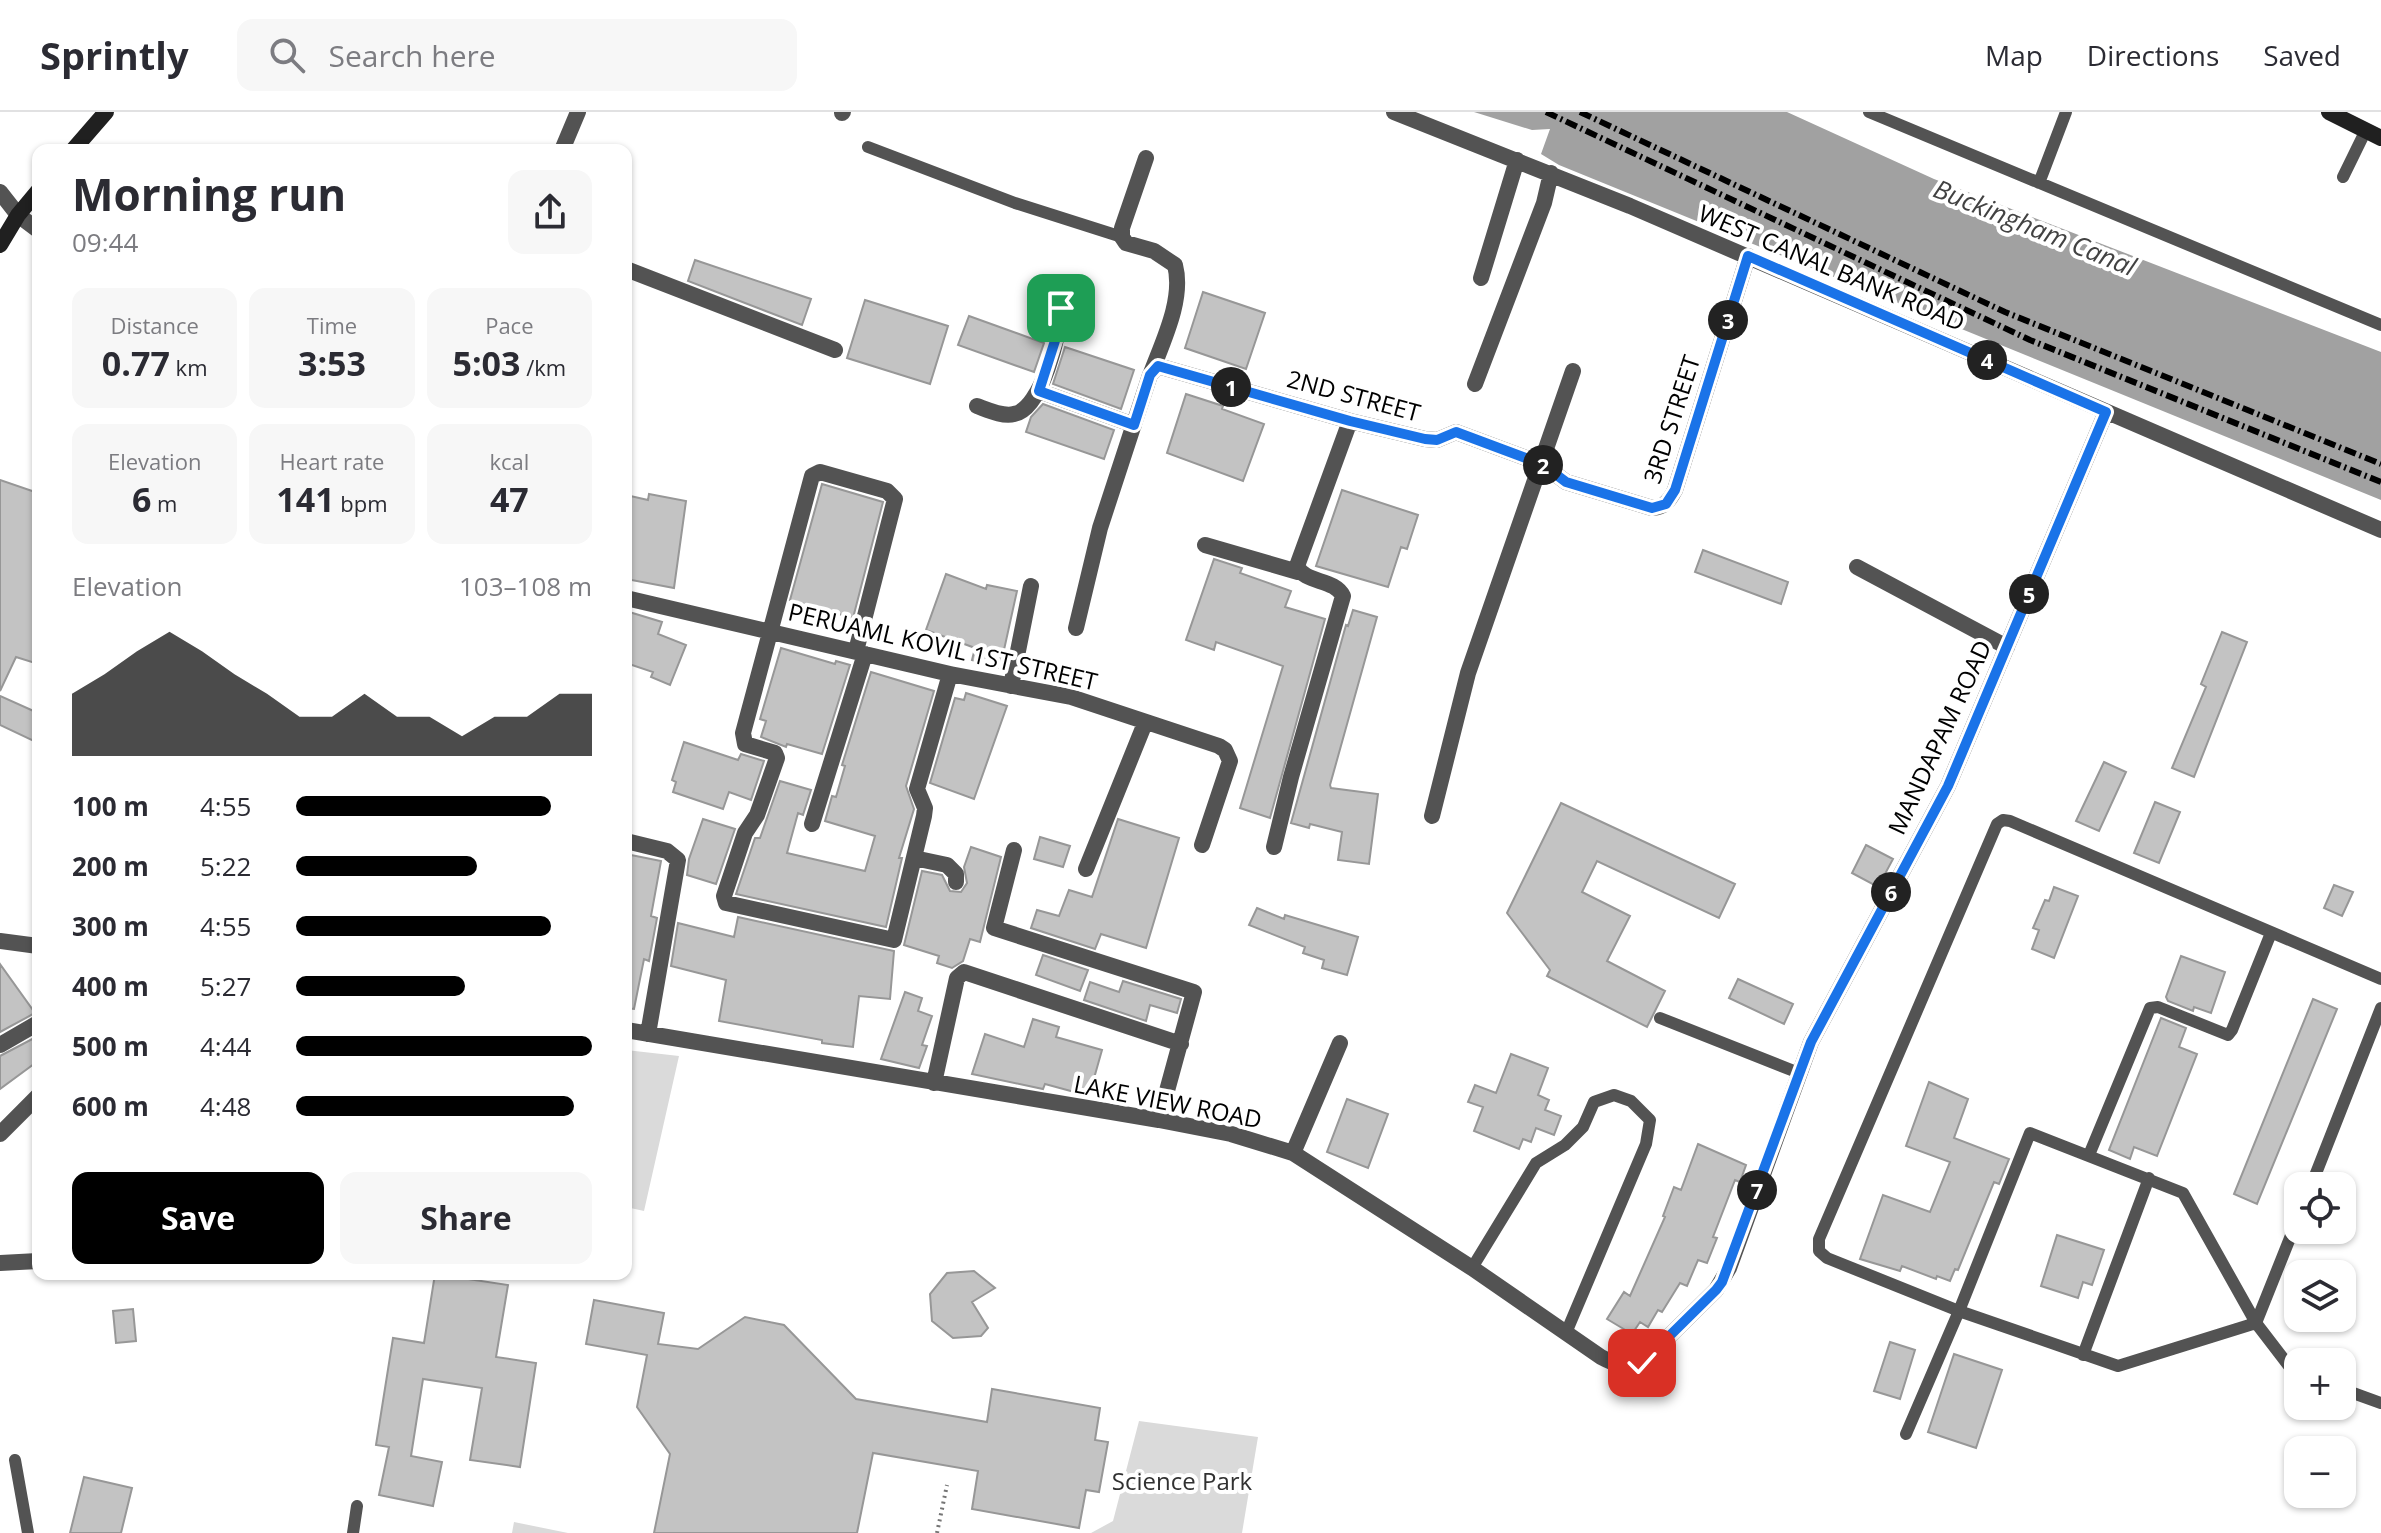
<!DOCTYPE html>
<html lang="en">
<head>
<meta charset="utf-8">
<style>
	:root { --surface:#fff; --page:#f7f7f7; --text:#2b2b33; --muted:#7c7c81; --line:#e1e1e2; --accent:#000 }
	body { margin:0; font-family:"Open Sans",sans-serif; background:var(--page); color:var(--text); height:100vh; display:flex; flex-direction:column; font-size:30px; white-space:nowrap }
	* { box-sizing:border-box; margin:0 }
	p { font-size:26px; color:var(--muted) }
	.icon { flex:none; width:44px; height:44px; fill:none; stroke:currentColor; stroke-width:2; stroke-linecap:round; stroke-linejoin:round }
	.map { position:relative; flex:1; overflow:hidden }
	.sheet { position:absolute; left:32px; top:32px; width:600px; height:1136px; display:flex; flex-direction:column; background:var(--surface); border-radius:16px; box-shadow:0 2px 6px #0004 }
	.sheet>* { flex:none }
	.tools { position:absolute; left:2284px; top:1060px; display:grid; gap:16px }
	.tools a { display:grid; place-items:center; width:72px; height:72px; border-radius:16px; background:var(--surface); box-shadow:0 2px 6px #0004; font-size:40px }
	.pin { position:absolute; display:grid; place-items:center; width:68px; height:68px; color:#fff; margin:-34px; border-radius:16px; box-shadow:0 4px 12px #0006 }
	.km { position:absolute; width:40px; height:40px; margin:-20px; border-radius:50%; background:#222; color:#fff; font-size:22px; line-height:40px; text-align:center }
	.round { display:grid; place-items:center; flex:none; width:84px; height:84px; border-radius:16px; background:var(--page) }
	.head { display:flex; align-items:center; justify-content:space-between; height:136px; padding:0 40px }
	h1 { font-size:44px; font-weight:700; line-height:60px }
	.figures { display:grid; grid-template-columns:repeat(3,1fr); gap:12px; height:136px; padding:8px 40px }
	.figures div { display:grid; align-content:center; border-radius:16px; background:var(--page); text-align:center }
	.figures b { font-size:34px; font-weight:700 }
	.figures small { font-size:22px; font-weight:400 }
	.figures p { font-size:22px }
	.chart { height:224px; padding:16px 40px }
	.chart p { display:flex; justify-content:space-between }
	.chart svg { width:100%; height:144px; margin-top:8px; fill:var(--accent); opacity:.7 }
	.primary-button { display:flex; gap:16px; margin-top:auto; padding:16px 40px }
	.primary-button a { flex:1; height:92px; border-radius:16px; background:var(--accent); color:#fff; font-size:32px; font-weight:700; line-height:92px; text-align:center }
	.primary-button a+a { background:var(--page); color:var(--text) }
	ul { padding:0 40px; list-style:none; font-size:26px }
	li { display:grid; grid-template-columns:128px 96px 1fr; align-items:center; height:60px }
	li i { height:20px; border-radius:10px; background:var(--accent) }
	header { display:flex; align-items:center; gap:48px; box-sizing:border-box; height:112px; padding:0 40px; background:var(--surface); border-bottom:2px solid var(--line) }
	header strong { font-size:38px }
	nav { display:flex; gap:44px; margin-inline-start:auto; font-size:28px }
	.search { width:560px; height:72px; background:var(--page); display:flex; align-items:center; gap:20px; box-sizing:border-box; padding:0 28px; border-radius:16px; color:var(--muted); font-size:30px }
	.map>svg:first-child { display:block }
</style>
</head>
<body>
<header>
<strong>Sprintly</strong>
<div class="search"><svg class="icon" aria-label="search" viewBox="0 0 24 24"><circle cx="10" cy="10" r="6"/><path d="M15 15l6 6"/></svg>Search here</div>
<nav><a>Map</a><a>Directions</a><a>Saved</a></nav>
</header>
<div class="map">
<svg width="2381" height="1421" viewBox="0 0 2381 1421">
	<rect width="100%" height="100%" fill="#fff"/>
	<path fill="#dadada" d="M 626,938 L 679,944 L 644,1099 L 626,1095 Z
		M 1139,1309 L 1258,1325 L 1242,1421 L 1091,1421 L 1113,1409 Z
		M 514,1410 L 568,1421 L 512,1421 Z"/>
	<path fill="#a1a1a1" d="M 1474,0 L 1787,0 L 1934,67 L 2381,240 L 2381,388 L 1559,53 L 1541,42 L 1550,17 L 1532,18 Z"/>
	<path fill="#c3c3c3" stroke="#979797" stroke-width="2" d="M 695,148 L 811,187 L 802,213 L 688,169 Z
		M 1203,180 L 1265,201 L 1246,257 L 1185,236 Z
		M 865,188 L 948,214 L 930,272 L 847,246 Z
		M 969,204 L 1044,231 L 1034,260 L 958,233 Z
		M 1065,235 L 1134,258 L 1121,297 L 1053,272 Z
		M 1186,282 L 1223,294 L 1222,297 L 1264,312 L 1243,369 L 1167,341 Z
		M 1043,292 L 1114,318 L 1104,347 L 1026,320 L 1031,305 Z
		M 0,368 L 38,381 L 38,552 L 16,545 L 0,579 Z
		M 822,372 L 883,390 L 853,506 L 790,488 Z
		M 1342,378 L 1418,403 L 1407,437 L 1401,435 L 1388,475 L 1316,454 Z
		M 649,382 L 686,389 L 674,476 L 626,467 L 626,383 L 648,388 Z
		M 1703,438 L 1788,470 L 1781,492 L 1695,460 Z
		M 1214,447 L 1242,456 L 1240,461 L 1291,479 L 1285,495 L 1325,507 L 1270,706 L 1240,696 L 1283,554 L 1216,530 L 1214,538 L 1186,528 Z
		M 946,462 L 986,477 L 987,473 L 1017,479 L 1000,556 L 972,548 L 975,536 L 926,518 Z
		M 1353,498 L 1377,505 L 1330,673 L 1331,676 L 1378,682 L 1369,752 L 1338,748 L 1342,720 L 1310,712 L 1309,716 L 1291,711 L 1346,513 L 1348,514 Z
		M 626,499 L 662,510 L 658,522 L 686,533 L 670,573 L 651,565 L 653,560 L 626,551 Z
		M 2222,520 L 2247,530 L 2194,665 L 2172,656 L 2206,575 L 2201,572 Z
		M 781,536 L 835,552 L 836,549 L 850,553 L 822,642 L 787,632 L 786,635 L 761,625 L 766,609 L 760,607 Z
		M 871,560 L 934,579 L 906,674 L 914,697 L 899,746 L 902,746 L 886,815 L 736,782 L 755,726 L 760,726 L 780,669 L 811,678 L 803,703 L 798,701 L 787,741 L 865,759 L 875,724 L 825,709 L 832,684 L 836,685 L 845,654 L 842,653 Z
		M 966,581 L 1007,594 L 974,687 L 930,671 L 955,586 L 964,588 Z
		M 0,584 L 38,601 L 38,631 L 0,613 Z
		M 684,630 L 738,648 L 741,642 L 764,649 L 751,688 L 729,680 L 723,697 L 673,680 L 676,670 L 672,668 Z
		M 2104,650 L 2126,660 L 2099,719 L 2076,709 Z
		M 2155,690 L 2180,700 L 2159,751 L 2134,741 Z
		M 1561,691 L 1735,772 L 1719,806 L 1597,749 L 1582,780 L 1630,804 L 1607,849 L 1665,879 L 1647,915 L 1547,864 L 1550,858 L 1507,801 Z
		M 703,707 L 735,717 L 716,772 L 687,763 L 689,747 Z
		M 1118,707 L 1179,726 L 1146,836 L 1101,822 L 1095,837 L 1031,816 L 1037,798 L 1059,804 L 1069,778 L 1092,785 Z
		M 1040,725 L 1070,734 L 1063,755 L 1034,747 Z
		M 1866,733 L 1893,747 L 1878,775 L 1852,761 Z
		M 971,735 L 1001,745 L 980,830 L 970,827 L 963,849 L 952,856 L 937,851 L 939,844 L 904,833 L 922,759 L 942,763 L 950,779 L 961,780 L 967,771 L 964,755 Z
		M 626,742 L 661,749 L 651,804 L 657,806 L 649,849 L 644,847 L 634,897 L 626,896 Z
		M 2334,773 L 2353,780 L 2342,804 L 2324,796 Z
		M 2054,775 L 2078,784 L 2054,846 L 2032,837 L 2039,818 L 2033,816 L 2045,788 L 2049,789 Z
		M 1257,796 L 1284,807 L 1285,803 L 1358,825 L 1347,863 L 1322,856 L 1324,848 L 1303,841 L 1305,835 L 1249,813 Z
		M 738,805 L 894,839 L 890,887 L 859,884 L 853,935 L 822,931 L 822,928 L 719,909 L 726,868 L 671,854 L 678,811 L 734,825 Z
		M 1043,843 L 1088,858 L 1080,879 L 1036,863 Z
		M 2181,844 L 2225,860 L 2211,901 L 2194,895 L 2193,899 L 2168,889 L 2166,885 Z
		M 0,852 L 35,901 L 0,920 Z
		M 1738,867 L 1793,892 L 1784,912 L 1729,886 Z
		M 1123,869 L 1181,887 L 1177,901 L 1150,893 L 1146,909 L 1084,888 L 1090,870 L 1119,880 Z
		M 905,880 L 922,886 L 918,899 L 932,904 L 922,933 L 927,934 L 919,956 L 881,947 Z
		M 2313,887 L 2337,897 L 2257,1092 L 2234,1082 Z
		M 2161,906 L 2186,916 L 2179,935 L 2197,942 L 2157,1044 L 2134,1035 L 2130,1047 L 2109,1038 Z
		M 1033,907 L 1059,915 L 1056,925 L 1102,938 L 1089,984 L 1045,972 L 1043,977 L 972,962 L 985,922 L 1024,935 Z
		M 38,924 L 38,949 L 0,977 L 0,944 Z
		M 1511,942 L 1548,956 L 1538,983 L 1549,988 L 1545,998 L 1561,1004 L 1554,1023 L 1536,1016 L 1531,1030 L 1523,1027 L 1519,1037 L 1474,1019 L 1483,995 L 1468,990 L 1475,973 L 1496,981 Z
		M 1929,970 L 1968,987 L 1954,1026 L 2009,1047 L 1999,1072 L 1994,1070 L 1958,1158 L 1955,1157 L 1950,1169 L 1937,1164 L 1936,1167 L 1902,1154 L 1900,1159 L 1860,1147 L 1883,1083 L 1930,1100 L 1950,1050 L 1906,1034 Z
		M 1347,987 L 1388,1002 L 1368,1056 L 1327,1040 Z
		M 1698,1032 L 1746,1053 L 1740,1070 L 1735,1068 L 1713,1125 L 1717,1126 L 1707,1151 L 1698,1148 L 1687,1174 L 1680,1171 L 1662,1200 L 1658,1198 L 1648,1215 L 1640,1210 L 1632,1222 L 1607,1207 L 1624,1180 L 1630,1184 L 1665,1105 L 1663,1104 L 1674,1075 L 1681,1078 Z
		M 2057,1123 L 2104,1138 L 2092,1173 L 2083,1170 L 2078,1186 L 2041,1174 Z
		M 974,1159 L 995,1176 L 972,1190 L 988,1216 L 981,1224 L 953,1226 L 932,1209 L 930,1182 L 947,1161 Z
		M 435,1162 L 508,1173 L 496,1245 L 536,1251 L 520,1355 L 470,1348 L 482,1276 L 423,1267 L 411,1344 L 442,1350 L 433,1394 L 379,1383 L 389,1335 L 376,1333 L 393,1226 L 424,1231 Z
		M 594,1188 L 664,1201 L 658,1232 L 698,1237 L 745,1205 L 784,1213 L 856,1287 L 987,1310 L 992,1277 L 1100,1296 L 1095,1328 L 1108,1330 L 1099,1380 L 1086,1378 L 1079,1416 L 972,1397 L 978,1359 L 873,1341 L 857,1421 L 654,1421 L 670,1342 L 637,1295 L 647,1243 L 586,1232 Z
		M 133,1197 L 136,1229 L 116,1231 L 113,1199 Z
		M 1890,1230 L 1915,1238 L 1900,1287 L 1874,1279 Z
		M 1954,1242 L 2002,1258 L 1976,1336 L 1928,1320 Z
		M 84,1365 L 132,1376 L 121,1421 L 70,1421 Z"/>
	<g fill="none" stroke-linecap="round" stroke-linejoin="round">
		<path stroke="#757575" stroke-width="4" stroke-dasharray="2 4" stroke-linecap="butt" d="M 937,1421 L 947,1373"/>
		<path stroke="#535353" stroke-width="12" d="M 1869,0 L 2381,213
			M 868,35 L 1015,91 L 1122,125
			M 2343,65 L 2366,18
			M 2039,71 L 2066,0
			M 1660,906 L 1799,961
			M 2089,1043 L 2150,896 L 2158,895 L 2228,923 L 2232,918 L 2271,821
			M 2311,1074 L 2381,896
			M 2298,1106 L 2256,1211 L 2289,1254 L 2298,1260
			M 1472,1156 L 1536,1051 L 1565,1033 L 1583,1015 L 1594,990 L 1614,983 L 1631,989 L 1650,1008 L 1646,1032 L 1566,1221
			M 2083,1243 L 2149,1066
			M 2342,1277 L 2381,1291
			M 1906,1322 L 1959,1199 L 2030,1021 L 2183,1081 L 2256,1211 L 2118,1254 L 1959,1199 L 1827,1146 L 1819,1139 L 1819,1127 L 1997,712 L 2003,708 L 2010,709 L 2381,867
			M 15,1348 L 28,1421
			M 353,1421 L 357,1394"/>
		<path stroke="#535353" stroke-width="16" d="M 1394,0 L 1630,94 L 2381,418
			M 842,1 L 843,0
			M 562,38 L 578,0
			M 1146,46 L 1122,116 L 1122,125 L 1126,131 L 1154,139 L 1175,153 C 1184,187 1163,229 1151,261
			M 0,80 L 18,103 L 38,118
			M 626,157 L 835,238
			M 1481,166 L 1517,48
			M 1475,272 L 1544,91 L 1551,61
			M 1039,279 L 1134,313
			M 977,294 C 988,298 1003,305 1014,302 C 1042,297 1060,221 1061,196
			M 1205,433 L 1298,460
			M 1857,455 L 2007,535
			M 626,486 L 950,562 L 1071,585 L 1219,634 L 1225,638 L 1230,649 L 1202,733
			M 1076,516 L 1100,416 L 1150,263 L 1158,254 L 1350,309 L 1425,327 L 1437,328 L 1456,320 L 1542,352 L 1566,370 L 1652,396 C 1665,395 1669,389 1675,378 L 1748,144
			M 856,539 L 895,387 L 887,379 L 820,360 L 812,364 L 743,621 L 745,632 L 775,641 L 777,646 L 757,703 L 745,721 L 724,784 L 726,791 L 894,828 L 924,704 L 925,696 L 917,677 L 950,562
			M 1011,574 L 1031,474
			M 1432,704 L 1468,561 L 1573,259
			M 812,712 L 865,542
			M 626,729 L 667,739 L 678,748 L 648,922
			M 1274,735 L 1291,665 L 1343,484 C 1334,466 1305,472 1297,454 L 1350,309
			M 1014,738 L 994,816 L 1194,880 L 1159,1008
			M 914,746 L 947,753 L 956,762 L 956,770
			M 1086,757 L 1145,611
			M 0,829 L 38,834
			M 626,918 L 1159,1008 L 1231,1022 L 1293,1041 L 1472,1156 L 1601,1245 C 1616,1253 1625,1256 1642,1251 L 1716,1178 L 1729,1156 L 1811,930 L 1948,674 L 2106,300
			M 0,933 L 38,911
			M 934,971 L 957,866 L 964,860 L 1181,932
			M 0,1022 L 38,984
			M 1293,1041 L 1340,931
			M 0,1151 L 38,1149"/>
		<path stroke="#202020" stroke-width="16" d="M 2329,0 L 2381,26
			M 73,38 L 106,0
			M 0,133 L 18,103 L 38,79"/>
		<path stroke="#000" stroke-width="6" stroke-dasharray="12 4 2 4" stroke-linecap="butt" d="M 1546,0 L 2030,228 L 2381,370
			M 1580,0 L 2005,200 L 2381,352"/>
	</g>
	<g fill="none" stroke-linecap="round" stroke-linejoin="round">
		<defs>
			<path id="route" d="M 1061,196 L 1060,213 L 1039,279 L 1134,313 L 1150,263 L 1158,254 L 1350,309 L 1425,327 L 1437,328 L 1456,320 L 1542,352 L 1566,370 L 1652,396 L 1666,392 L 1675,378 L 1748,144 L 2106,300 L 1948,674 L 1811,930 L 1722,1170 L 1716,1178 L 1642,1251"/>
		</defs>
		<use href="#route" stroke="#fff" stroke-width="16"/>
		<use href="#route" stroke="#1a73e8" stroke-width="10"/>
	</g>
	<g text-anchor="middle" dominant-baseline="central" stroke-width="8" stroke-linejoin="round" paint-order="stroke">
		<g font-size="24" fill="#000" stroke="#fff">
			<text transform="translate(1832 155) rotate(23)">WEST CANAL BANK ROAD</text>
			<text transform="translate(1354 283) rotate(15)">2ND STREET</text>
			<text transform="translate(1671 307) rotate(-72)">3RD STREET</text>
			<text transform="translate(943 534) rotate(13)">PERUAML KOVIL 1ST STREET</text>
			<text transform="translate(1939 625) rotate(-65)">MANDAPAM ROAD</text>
			<text transform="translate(1168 989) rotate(11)">LAKE VIEW ROAD</text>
		</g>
		<g font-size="24" fill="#313131" stroke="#fff">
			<text x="1182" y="1368">Science Park</text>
		</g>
		<g font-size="26" font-style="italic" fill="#424242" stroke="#fff">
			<text transform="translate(2035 115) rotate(22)">Buckingham Canal</text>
		</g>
	</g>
</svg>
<div class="tools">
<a><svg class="icon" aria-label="locate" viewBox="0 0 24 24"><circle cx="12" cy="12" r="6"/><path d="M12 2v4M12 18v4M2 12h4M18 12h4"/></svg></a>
<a><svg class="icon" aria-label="layers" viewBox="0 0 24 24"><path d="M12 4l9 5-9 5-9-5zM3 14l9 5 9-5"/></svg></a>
<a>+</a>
<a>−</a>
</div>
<div class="pin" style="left:1061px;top:196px;background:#1e9e55"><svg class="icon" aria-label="arrive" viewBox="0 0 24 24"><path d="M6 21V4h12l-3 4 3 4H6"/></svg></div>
<div class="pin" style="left:1642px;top:1251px;background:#d93025"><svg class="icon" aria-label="check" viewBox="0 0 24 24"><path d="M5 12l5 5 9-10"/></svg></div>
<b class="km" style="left:1231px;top:275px">1</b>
<b class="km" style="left:1543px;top:353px">2</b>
<b class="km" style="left:1728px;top:208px">3</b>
<b class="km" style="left:1987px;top:248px">4</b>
<b class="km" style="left:2029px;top:482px">5</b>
<b class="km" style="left:1891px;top:780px">6</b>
<b class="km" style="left:1757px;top:1078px">7</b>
<section class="sheet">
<div class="head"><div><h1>Morning run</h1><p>09:44</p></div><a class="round"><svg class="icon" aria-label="share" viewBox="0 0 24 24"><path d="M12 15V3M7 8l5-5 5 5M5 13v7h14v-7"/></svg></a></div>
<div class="figures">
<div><p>Distance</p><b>0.77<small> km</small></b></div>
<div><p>Time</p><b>3:53</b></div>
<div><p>Pace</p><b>5:03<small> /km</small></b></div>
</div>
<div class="figures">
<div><p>Elevation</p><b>6<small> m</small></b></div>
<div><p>Heart rate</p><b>141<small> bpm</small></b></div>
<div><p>kcal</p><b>47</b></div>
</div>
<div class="chart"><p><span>Elevation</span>103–108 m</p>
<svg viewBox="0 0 160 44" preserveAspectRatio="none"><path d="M0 44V25L10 19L20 12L30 6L40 12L50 19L60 25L70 32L80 32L90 25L100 32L110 32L120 38L130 32L140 32L150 25L160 25V44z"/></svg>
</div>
<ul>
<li><b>100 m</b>4:55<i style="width:86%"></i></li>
<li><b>200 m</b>5:22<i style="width:61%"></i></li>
<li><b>300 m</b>4:55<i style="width:86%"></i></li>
<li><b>400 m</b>5:27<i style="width:57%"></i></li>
<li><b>500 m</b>4:44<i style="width:100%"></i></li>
<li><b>600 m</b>4:48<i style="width:94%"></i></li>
</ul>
<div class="primary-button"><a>Save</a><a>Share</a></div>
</section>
</div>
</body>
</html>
